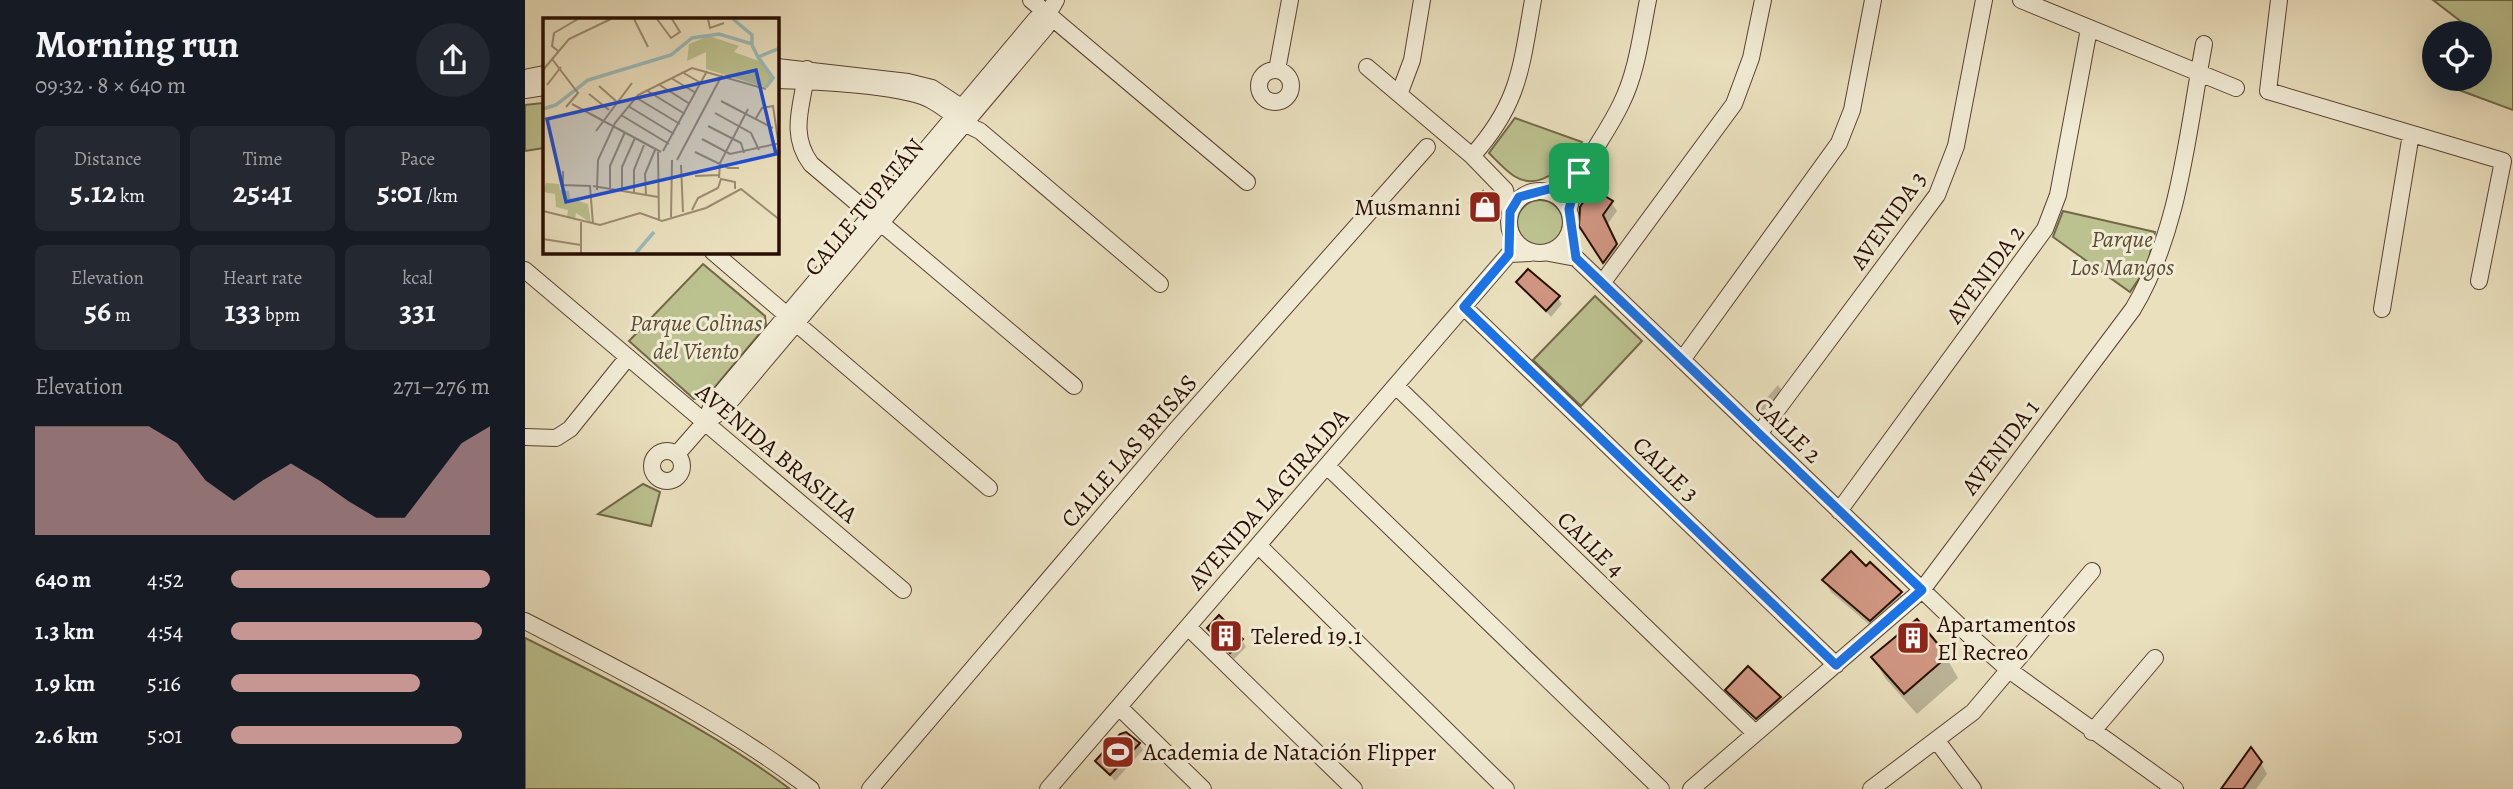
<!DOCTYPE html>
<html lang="en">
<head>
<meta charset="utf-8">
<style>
	:root { --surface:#171b24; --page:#242831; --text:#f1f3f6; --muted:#9ea1a6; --accent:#c59692 }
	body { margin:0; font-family:Alegreya,serif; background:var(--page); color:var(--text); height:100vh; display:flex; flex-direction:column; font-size:26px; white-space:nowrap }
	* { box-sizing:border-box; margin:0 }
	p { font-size:23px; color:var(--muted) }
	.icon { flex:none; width:38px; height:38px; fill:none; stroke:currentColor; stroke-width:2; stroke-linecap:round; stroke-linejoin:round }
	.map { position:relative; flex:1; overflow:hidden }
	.sheet { display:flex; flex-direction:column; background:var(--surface); width:525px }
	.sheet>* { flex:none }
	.fabs { position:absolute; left:1897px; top:21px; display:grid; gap:14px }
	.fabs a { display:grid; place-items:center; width:70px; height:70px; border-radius:50%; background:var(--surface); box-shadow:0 7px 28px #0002; font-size:35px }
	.pin { position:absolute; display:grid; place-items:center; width:60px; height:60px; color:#fff; margin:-30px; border-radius:14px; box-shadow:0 4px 10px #0006 }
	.round { display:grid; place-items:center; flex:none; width:74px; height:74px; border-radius:37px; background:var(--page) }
	.head { display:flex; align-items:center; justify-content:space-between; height:119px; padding:0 35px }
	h1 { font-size:38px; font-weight:600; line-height:52px }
	.figures { display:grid; grid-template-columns:repeat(3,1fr); gap:10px; height:119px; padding:7px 35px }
	.figures div { display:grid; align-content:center; border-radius:10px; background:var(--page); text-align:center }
	.figures b { font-size:30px; font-weight:600 }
	.figures small { font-size:19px; font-weight:400 }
	.figures p { font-size:19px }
	.chart { height:196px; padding:14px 35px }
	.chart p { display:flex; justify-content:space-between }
	.chart svg { width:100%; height:126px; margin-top:7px; fill:var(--accent); opacity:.7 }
	ul { padding:0 35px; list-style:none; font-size:23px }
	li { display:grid; grid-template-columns:112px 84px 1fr; align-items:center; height:52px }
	li i { height:18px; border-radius:9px; background:var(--accent) }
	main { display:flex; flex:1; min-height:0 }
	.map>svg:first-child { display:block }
</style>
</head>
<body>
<main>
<section class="sheet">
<div class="head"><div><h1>Morning run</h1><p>09:32 · 8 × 640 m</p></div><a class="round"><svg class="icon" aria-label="share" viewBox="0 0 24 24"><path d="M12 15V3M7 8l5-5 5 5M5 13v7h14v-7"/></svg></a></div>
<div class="figures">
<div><p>Distance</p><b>5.12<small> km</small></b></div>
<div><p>Time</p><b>25:41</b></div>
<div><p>Pace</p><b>5:01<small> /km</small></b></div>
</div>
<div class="figures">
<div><p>Elevation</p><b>56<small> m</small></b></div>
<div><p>Heart rate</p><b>133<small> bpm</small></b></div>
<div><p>kcal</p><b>331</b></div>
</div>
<div class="chart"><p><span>Elevation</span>271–276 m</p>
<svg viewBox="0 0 160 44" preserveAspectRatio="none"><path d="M0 44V6L10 6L20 6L30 6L40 6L50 12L60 25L70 32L80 25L90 19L100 25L110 32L120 38L130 38L140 25L150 12L160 6V44z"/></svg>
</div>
<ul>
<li><b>640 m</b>4:52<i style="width:100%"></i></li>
<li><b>1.3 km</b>4:54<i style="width:97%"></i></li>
<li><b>1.9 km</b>5:16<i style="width:73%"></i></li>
<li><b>2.6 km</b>5:01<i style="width:89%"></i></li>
</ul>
</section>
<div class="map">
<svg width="1988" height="789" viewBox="0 0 1988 789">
	<rect width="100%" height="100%" fill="#eae0be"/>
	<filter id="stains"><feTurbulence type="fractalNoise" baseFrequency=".00286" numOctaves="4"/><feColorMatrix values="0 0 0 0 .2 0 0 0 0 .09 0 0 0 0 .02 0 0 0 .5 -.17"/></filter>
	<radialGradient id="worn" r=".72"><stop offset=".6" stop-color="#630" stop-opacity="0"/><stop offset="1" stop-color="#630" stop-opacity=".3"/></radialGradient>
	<path fill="#bbc18f" stroke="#726848" stroke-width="2" d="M 1908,0 L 1988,0 L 1988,110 L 1934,90 L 1936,79 L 1955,79 L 1955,33 L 1942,33 L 1943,27 Z
		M 17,103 L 19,148 L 0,151 L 0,105 Z
		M 990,118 L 1057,142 C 1043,162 1017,194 989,176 C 980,170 972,161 964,153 Z
		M992 223a23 23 0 1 1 46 0a23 23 0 1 1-46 0Z
		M 1538,211 L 1630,232 L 1622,267 L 1605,292 L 1528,237 Z
		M 178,264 L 240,316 L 241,326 L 180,399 L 169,399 L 104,341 Z
		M 1070,296 L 1117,341 L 1056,406 L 1008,360 Z
		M 118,484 L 135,492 L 126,526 L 73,514 Z
		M 0,638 C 90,683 184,728 265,789 L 0,789 Z"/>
	<path fill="#0003" d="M 957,194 L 972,219 L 968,223 L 948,203 Z
		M 1086,202 L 1092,211 L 1082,225 L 1096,254 L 1084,270 L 1062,236 Z
		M 993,282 L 1033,298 L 1037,304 L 1026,317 Z
		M 1253,385 L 1259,394 L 1240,419 L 1232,409 Z
		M 1341,569 L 1375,593 L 1382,605 L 1353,632 L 1306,592 L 1299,580 Z
		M 685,626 L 717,640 L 721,647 L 709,659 L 689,639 Z
		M 1348,657 L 1421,657 L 1433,678 L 1392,714 L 1360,678 Z
		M 1223,668 L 1259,705 L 1236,725 L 1202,690 Z
		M 614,744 L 618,750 L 590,781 L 572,761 Z
		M 1736,763 L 1742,774 L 1731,789 L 1698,789 Z"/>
	<path fill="#d09682" stroke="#290e00" stroke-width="2" d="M 1067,188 L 1088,201 L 1078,215 L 1092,244 L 1078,263 L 1054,226 L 1055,207 Z
		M 958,191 L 970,211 L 963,217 L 945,203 Z
		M 1003,269 L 1035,296 L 1021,311 L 991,282 Z
		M 1326,551 L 1341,566 L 1345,562 L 1377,592 L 1345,621 L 1297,580 Z
		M 694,615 L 718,639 L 705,653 L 682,628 Z
		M 1392,619 L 1423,656 L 1379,694 L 1346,657 Z
		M 1223,666 L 1256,697 L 1231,719 L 1200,690 Z
		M 601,732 L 615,743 L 585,775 L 570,761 L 595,734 Z
		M 1726,747 L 1737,762 L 1718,789 L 1696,789 Z"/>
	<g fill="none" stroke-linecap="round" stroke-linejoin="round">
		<defs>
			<path id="minor" d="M 506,0 L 722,182
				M 1496,0 L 1711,88
				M 1754,0 L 1743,91 L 1978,161 L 1954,281
				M 252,67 L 383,82 L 407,88 L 442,111
				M 842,67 L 947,156 L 980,190 L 985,212
				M 282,69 C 278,104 263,133 286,164 L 549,386
				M 752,70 L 765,0
				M734 86a16 16 0 1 1 32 0a16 16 0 1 1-32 0Z
				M 0,78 L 19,74
				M 252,80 C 287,81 374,85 404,99 C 422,108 435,123 455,131 L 635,284
				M 0,90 L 19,87
				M 875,92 L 887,60 L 897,0
				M 947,156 C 995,103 996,67 1008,0
				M984 222a31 31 0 1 1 62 0a31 31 0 1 1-62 0Z
				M 1044,209 C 1052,167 1078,142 1096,104 C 1112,72 1116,35 1123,0
				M 188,252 L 464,488
				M 1024,253 L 1051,258 L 1443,634 L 1484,670 L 1650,789
				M 0,270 L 378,590
				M 1078,282 L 1209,104 L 1226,58 L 1238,0
				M 939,307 L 1311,665
				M 1857,309 L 1886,134
				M 1157,360 L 1314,143 L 1327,110 L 1348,0
				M 871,386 L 1230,733
				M 180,422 L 188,403 L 511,19 L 523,14
				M 1234,434 L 1412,195 L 1431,146 L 1459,0
				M 0,437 L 31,438 L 45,429 L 103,357
				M127 466a15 15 0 1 1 30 0a15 15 0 1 1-30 0Z
				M 152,454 L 180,422 L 197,411 L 521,27 L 523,14 L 531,0
				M 802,466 L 1136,789
				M 1314,511 L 1520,229 L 1533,195 L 1564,29
				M 733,545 L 981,789
				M 0,621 C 99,672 197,721 286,789
				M 663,627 L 829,789
				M 594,707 L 678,789
				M 1567,732 L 1630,658
				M 1412,741 L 1448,789
				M 345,789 L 651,430 L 902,147
				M 523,789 L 984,254 L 1005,253
				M 1166,789 L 1397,590 L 1608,309 C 1655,230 1662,134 1679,44
				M 1346,789 L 1448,712 L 1567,571"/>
		</defs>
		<use href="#minor" stroke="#594230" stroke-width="18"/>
		<use href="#minor" stroke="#f1ebd5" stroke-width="16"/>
	</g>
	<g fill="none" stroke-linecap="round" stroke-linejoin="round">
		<defs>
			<path id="route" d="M 1054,173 L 1044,209 L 1051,258 L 1397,590 L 1311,665 L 939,307 L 984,254 L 985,212 L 994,197 L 1039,185 Z"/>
		</defs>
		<use href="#route" stroke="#fff" stroke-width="14"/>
		<use href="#route" stroke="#1a73e8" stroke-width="9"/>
	</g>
	<defs>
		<symbol id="shop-square" viewBox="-11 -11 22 22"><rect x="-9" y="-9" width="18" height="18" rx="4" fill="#8f2418" stroke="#f1ebd5"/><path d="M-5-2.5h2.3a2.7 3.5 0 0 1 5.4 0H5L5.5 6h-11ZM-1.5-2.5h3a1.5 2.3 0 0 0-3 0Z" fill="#fff"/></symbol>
		<symbol id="building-square" viewBox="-11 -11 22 22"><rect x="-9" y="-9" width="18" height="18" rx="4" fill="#8f2418" stroke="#f1ebd5"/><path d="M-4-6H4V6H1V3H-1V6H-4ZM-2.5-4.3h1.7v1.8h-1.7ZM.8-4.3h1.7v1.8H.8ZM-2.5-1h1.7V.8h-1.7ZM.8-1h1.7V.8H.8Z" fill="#fff"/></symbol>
		<symbol id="stadium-square" viewBox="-11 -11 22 22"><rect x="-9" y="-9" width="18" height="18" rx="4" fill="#8f2418" stroke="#f1ebd5"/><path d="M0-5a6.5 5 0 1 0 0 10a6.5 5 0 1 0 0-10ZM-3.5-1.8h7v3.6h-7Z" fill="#fff"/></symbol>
	</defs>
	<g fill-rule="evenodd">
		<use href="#shop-square" x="941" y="188" width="38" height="38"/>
		<use href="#building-square" x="682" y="617" width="38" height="38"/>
		<use href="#building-square" x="1369" y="619" width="38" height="38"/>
		<use href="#stadium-square" x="574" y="733" width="38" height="38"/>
	</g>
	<g text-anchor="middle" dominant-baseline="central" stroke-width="6" stroke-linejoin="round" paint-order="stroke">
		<g font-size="24" fill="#290e00" stroke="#f1ebd5">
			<text transform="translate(339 207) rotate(-50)">CALLE TUPATÁN</text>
			<text transform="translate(1363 220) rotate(-55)">AVENIDA 3</text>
			<text transform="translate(1460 274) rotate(-54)">AVENIDA 2</text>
			<text transform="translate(1263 430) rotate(44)">CALLE 2</text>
			<text transform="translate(1475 447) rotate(-53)">AVENIDA 1</text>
			<text transform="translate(604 451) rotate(-49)">CALLE LAS BRISAS</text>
			<text transform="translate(252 453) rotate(40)">AVENIDA BRASILIA</text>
			<text transform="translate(1141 469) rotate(44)">CALLE 3</text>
			<text transform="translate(743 499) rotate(-49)">AVENIDA LA GIRALDA</text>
			<text transform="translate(1066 544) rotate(44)">CALLE 4</text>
		</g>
		<g font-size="24" fill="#290e00" stroke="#f1ebd5" text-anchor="start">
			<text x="936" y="207" text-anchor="end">Musmanni</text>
			<text x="1412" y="624">Apartamentos<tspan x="1412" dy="28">El Recreo</tspan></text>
			<text x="726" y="636">Telered 19.1</text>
			<text x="618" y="752">Academia de Natación Flipper</text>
		</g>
		<g font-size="24" font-style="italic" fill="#5c4d32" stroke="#f1ebd5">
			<text x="1597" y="239">Parque<tspan x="1597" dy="28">Los Mangos</tspan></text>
			<text x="171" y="323">Parque Colinas<tspan x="171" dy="28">del Viento</tspan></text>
		</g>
	</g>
	<g transform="translate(18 18)">
		<rect width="236" height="236" fill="#eae0be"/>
		<path d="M 166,18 L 196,28 L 191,34 L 216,43 L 232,60 L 224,70 L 163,51 L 163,34 L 144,43 L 146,26 ZM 3,165 L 16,166 L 17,172 L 26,173 L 27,180 L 45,186 L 48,205 L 33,195 L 32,202 L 24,199 L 25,192 L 13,189 L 12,176 L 0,174 Z" fill="#bbc18f"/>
		<path fill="none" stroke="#9abbba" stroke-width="3.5" d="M 209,27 L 215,39 L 237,30M 215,39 L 230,60 L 223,69M 0,91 L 13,87 L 45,62 L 128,37 L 149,20 L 176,16 L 209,26 L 209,17 L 190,1M 93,235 L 111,214"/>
		<path fill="none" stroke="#9d8c72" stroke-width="2" d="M 91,1 L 105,29M 114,1 L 128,20 L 137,14 L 129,1M 165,1 L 167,10 L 181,5M 15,33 L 9,28 L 11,15 L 35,1M 9,41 L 35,75 L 23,89M 0,52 L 26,21 L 68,1M 139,54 L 158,65M 128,60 L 153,75M 115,66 L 147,86M 4,67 L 18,49M 56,68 L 73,83M 103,72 L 142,96M 46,76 L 66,92M 92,79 L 137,106M 178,83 L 230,110M 29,86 L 118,134M 85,88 L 131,116M 172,95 L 208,115 L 216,132M 78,97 L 126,126M 213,100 L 219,90 L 230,88 L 237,136M 165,108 L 198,125 L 201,135M 53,113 L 89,65M 159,121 L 187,136 L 237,125M 120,133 L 164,53M 115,134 L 116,203M 152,134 L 185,150 L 196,150M 134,142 L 179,57M 138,147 L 140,194M 20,153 L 20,167 L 47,168 L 50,206M 152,158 L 176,157M 176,160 L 177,145 L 205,91M 50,168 L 115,179M 67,171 L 67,148 L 82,114M 54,172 L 55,142 L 72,105 L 95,77 L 149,50 L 223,71M 79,173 L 79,149 L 92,120M 91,175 L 91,152 L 101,127M 103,177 L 102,156 L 112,132M 149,192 L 155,180 L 175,170 L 178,161 L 192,164 L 192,171M 0,193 L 57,207 L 97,195 L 119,203 L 163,190 L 198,171 L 237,202M 128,199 L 129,142M 0,221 L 38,227M 38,235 L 38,204"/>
		<path fill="#1d4ed8" fill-opacity="0.15" stroke="#1d4ed8" stroke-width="3.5" d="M 213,52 L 233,136 L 23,184 L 4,101 Z"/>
		<rect width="236" height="236" fill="none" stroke="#290e00" stroke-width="3.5"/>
	</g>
	<rect width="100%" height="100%" filter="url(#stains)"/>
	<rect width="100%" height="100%" fill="url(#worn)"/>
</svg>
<div class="fabs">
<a><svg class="icon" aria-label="locate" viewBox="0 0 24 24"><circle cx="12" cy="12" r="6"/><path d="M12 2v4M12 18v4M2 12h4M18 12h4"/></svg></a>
</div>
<div class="pin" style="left:1054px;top:173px;background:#1e9e55"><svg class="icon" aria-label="arrive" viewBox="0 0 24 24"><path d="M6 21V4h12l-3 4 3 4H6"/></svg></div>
</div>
</main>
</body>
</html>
